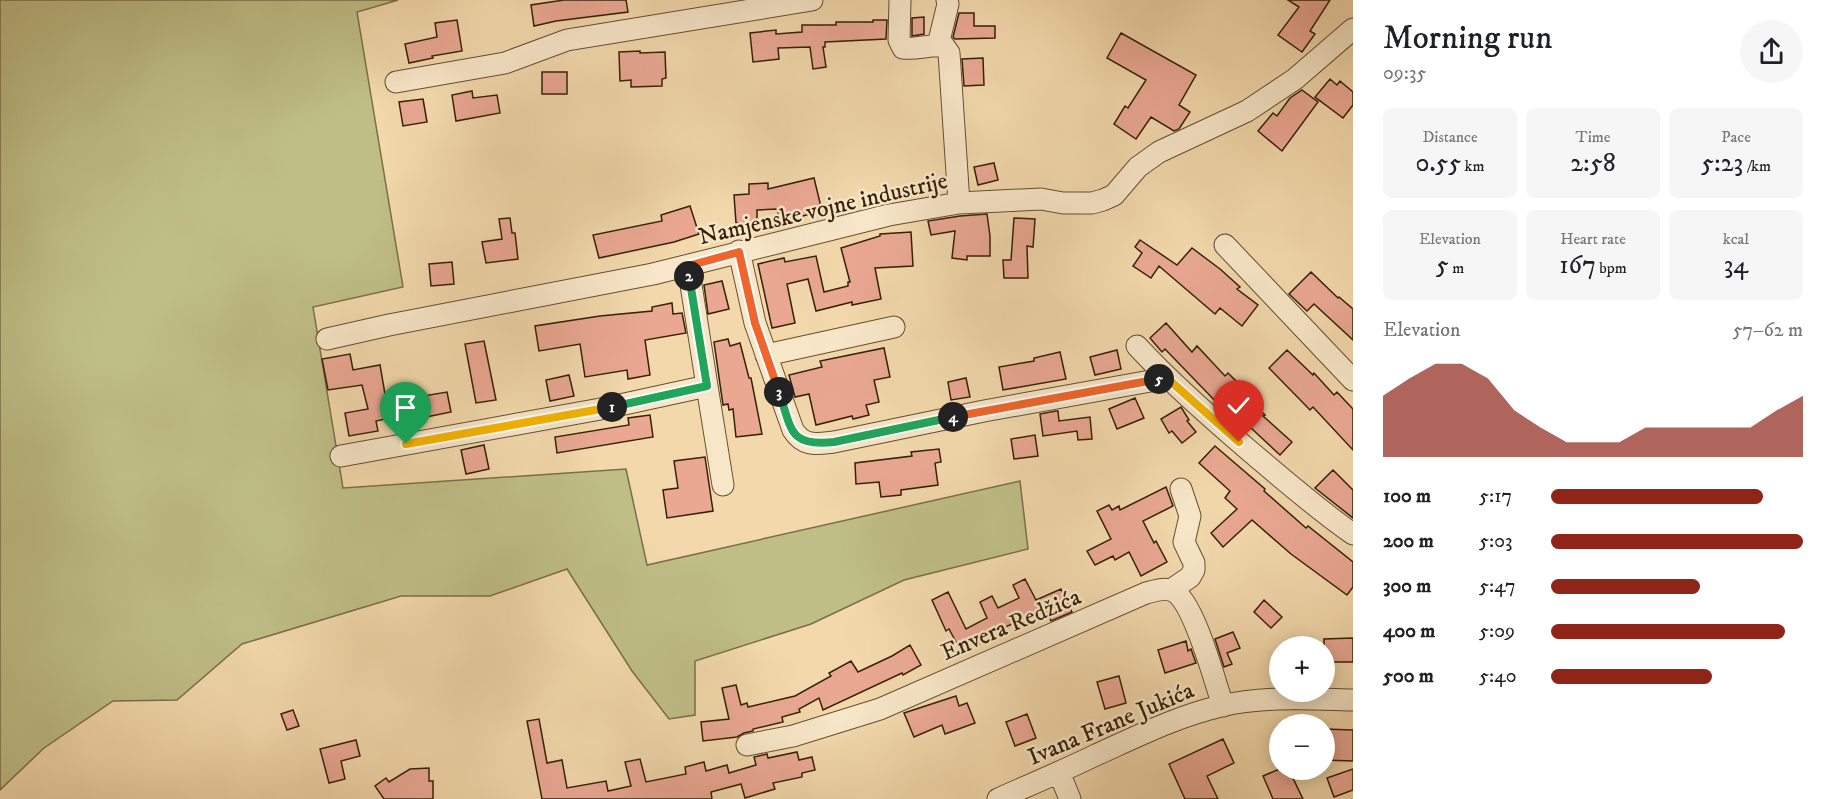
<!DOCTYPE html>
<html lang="en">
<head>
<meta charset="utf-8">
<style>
	:root { --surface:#fff; --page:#f6f6f6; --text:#202124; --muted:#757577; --accent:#8f2418 }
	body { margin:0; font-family:"IM FELL DW Pica",serif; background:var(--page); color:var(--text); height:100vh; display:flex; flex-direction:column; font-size:22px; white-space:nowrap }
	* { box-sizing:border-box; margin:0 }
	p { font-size:20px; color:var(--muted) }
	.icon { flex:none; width:33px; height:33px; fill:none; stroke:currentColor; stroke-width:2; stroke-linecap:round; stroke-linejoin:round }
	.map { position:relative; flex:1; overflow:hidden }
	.details { display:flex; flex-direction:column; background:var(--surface); width:480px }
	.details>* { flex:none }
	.controls { position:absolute; left:1269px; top:636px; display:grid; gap:12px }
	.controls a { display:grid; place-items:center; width:66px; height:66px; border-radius:50%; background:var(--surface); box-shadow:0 3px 15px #0003; font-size:30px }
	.pin { position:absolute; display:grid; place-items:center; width:51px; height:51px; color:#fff; margin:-62px -26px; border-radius:50% 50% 50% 0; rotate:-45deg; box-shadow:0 0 6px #0007 }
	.pin .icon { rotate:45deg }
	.km { position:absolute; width:30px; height:30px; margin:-15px; border-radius:50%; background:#222; color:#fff; font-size:16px; line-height:30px; text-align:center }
	.round { display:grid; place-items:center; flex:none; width:63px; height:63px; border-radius:32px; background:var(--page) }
	.overview { display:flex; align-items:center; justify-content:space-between; height:102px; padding:0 30px }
	h1 { font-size:33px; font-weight:600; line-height:45px }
	.figures { display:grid; grid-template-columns:repeat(3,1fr); gap:9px; height:102px; padding:6px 30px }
	.figures div { display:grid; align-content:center; border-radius:9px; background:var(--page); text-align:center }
	.figures b { font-size:26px; font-weight:600 }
	.figures small { font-size:16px; font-weight:400 }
	.figures p { font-size:16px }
	.chart { height:168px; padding:12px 30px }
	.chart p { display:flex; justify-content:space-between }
	.chart svg { width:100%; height:108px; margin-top:6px; fill:var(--accent); opacity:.7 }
	ul { padding:0 30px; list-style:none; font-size:20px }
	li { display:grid; grid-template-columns:96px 72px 1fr; align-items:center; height:45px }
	li i { height:15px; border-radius:8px; background:var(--accent) }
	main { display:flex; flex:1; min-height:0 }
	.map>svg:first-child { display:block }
</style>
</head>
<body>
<main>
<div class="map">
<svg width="1353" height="799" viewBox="0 0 1353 799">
	<rect width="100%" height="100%" fill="#f2d8ab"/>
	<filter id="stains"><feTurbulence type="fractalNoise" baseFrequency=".00333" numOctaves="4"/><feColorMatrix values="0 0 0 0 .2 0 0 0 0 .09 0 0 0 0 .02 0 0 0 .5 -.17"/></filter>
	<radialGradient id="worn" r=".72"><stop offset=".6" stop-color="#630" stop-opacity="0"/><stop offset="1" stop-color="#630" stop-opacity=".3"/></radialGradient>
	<path fill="#bfbe86" stroke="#7a7047" stroke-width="1.5" d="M 0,0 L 398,0 L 357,12 L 403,287 L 313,307 L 343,488 L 626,469 L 647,565 L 1020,481 L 1028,549 L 904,580 L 811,624 L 695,661 L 695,715 L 669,719 L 632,671 L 567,569 L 490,596 L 401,596 L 242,644 L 177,700 L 113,701 L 44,748 L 0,790 Z"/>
	<path fill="#eaa893" stroke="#352108" stroke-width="1.5" d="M 564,0 L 626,0 L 628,12 L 556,21 L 534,26 L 531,5 Z
		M 1288,0 L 1330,0 L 1310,31 L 1315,34 L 1302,52 L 1278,35 L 1299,7 Z
		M 959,13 L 974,13 L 974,26 L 995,26 L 995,38 L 955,39 L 953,37 Z
		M 924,17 L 924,34 L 912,36 L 912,18 Z
		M 457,20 L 462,51 L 432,56 L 433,58 L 409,63 L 405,44 L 437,37 L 435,23 Z
		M 873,20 L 887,20 L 886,39 L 825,42 L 825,47 L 823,47 L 826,67 L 813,69 L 810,47 L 778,48 L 779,59 L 753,62 L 750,33 L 776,30 L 776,34 L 802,32 L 802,25 L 836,25 L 836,22 L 873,22 Z
		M 1121,33 L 1196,75 L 1179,105 L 1190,112 L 1179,129 L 1174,131 L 1151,117 L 1136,139 L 1114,124 L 1125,106 L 1128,108 L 1146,80 L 1107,58 Z
		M 640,51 L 640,53 L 665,52 L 666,78 L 662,79 L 662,86 L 631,87 L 631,80 L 620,81 L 619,52 Z
		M 983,58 L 984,85 L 964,86 L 962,59 Z
		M 542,72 L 567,72 L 567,94 L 542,94 Z
		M 1330,79 L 1337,85 L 1340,81 L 1353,92 L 1353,105 L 1343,118 L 1315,97 Z
		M 1302,90 L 1318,102 L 1282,151 L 1258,131 L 1273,113 L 1277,116 L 1290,98 Z
		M 472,91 L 473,98 L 497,95 L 500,113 L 456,121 L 452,95 Z
		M 423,99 L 427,122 L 403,126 L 399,102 Z
		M 994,163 L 998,180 L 978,185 L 974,167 Z
		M 814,178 L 822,211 L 780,222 L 777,209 L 757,210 L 757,222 L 736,223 L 734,195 L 749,194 L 749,184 L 768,183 L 768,189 Z
		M 690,206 L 699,234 L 674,242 L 599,258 L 593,235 L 662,221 L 661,215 Z
		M 987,214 L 990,236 L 990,256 L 967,256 L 967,260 L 952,258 L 955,231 L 931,235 L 928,221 L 960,216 Z
		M 510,218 L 512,233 L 515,233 L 518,259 L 486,263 L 482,242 L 502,239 L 499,219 Z
		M 1014,218 L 1035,219 L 1033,247 L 1027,246 L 1028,278 L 1004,278 L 1003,260 L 1011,260 Z
		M 911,232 L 913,266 L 875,268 L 881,299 L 852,305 L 852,302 L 816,311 L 808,279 L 787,284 L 795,323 L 772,328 L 758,264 L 784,258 L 785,262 L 816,256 L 824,292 L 848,286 L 848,282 L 850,282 L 841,248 L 880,236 L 880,234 Z
		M 1140,240 L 1177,265 L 1192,248 L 1220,269 L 1240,287 L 1237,289 L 1258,305 L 1242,326 L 1220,308 L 1215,314 L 1159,266 L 1151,278 L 1133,266 L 1142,253 L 1135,247 Z
		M 452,262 L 454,284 L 431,286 L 429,264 Z
		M 1311,272 L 1338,298 L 1339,297 L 1353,309 L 1353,340 L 1314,304 L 1307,311 L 1289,294 Z
		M 722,281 L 729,309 L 708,314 L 704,285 Z
		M 672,303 L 673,314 L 682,313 L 686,333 L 645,340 L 650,375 L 628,379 L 627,370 L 585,377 L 580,344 L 539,351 L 535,326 L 600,316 L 652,311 L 652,307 Z
		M 1166,323 L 1192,352 L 1197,346 L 1225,376 L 1228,373 L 1242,387 L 1239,389 L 1265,415 L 1263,416 L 1292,442 L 1280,455 L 1251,428 L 1249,430 L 1224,404 L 1221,407 L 1165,349 L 1162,352 L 1150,338 Z
		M 728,339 L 730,346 L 740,343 L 749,378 L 751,378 L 762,434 L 736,437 L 733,409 L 729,410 L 728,404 L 723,405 L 714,342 Z
		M 484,341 L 496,400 L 476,403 L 465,344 Z
		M 884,348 L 890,377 L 874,380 L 879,402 L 866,405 L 869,415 L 853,419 L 852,416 L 816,425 L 809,394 L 795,397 L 789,375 L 822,367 L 820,361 Z
		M 1117,350 L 1121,369 L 1095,375 L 1090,357 Z
		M 1287,350 L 1313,375 L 1314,373 L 1334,395 L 1337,392 L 1353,409 L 1353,450 L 1313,407 L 1310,410 L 1269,368 Z
		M 1060,352 L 1066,379 L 1003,390 L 999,367 L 1034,361 L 1034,358 Z
		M 350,354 L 353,370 L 380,365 L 385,394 L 399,391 L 404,415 L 376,421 L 378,431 L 349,436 L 345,413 L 368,409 L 362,385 L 328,390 L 322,359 Z
		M 569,375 L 574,396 L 550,401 L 546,380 Z
		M 966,378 L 970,397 L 951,400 L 948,382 Z
		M 447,392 L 451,412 L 426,417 L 423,396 Z
		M 1135,398 L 1144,418 L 1117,429 L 1109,409 Z
		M 1181,407 L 1189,420 L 1187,421 L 1196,432 L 1182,443 L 1172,431 L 1169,433 L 1161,419 Z
		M 1056,411 L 1058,411 L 1059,421 L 1090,417 L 1092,439 L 1078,440 L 1077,431 L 1043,436 L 1040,414 Z
		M 650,415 L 653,437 L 557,453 L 555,437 L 629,425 L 628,418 Z
		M 1035,435 L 1038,456 L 1014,459 L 1011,439 Z
		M 484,445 L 489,469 L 466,474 L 461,450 Z
		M 1215,446 L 1265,489 L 1264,491 L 1306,528 L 1308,526 L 1353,562 L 1353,587 L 1347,595 L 1291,554 L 1252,520 L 1223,547 L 1211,533 L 1237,509 L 1225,498 L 1230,491 L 1199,463 Z
		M 939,449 L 941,462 L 935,463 L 938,485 L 901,490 L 901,495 L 881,497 L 879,482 L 856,484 L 855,463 L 912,456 L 911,452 Z
		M 705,457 L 713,511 L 667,518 L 663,490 L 678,488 L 674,461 Z
		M 1333,470 L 1353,490 L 1353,518 L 1315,488 Z
		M 1166,487 L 1173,506 L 1143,521 L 1154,543 L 1156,541 L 1167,562 L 1141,576 L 1129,552 L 1115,560 L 1113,556 L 1095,565 L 1087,551 L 1111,539 L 1097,511 L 1109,505 L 1112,510 L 1119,506 L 1120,510 Z
		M 1025,579 L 1036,600 L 1061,589 L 1072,612 L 1051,621 L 1046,609 L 985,636 L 987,640 L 962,653 L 949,629 L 946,631 L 932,600 L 948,592 L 966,629 L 987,618 L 980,602 L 992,596 L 998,608 L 1019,598 L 1013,585 Z
		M 1264,600 L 1282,617 L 1271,628 L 1254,612 Z
		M 1233,632 L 1240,648 L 1227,653 L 1232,664 L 1224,667 L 1215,639 Z
		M 1353,638 L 1353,662 L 1324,662 L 1324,639 Z
		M 1186,641 L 1188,651 L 1191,649 L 1196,663 L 1165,673 L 1158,650 Z
		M 910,645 L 921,665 L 903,675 L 902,673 L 823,710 L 819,698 L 799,709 L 800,712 L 782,717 L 783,722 L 753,729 L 753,731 L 744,733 L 737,737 L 703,741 L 701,722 L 729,719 L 722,688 L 736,685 L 741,705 L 747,703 L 748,707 L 778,700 L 795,696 L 831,676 L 829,673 L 851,661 L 858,672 L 892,656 Z
		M 1119,676 L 1126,703 L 1105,709 L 1097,682 Z
		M 956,696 L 959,706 L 967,703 L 975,723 L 945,734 L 942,725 L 914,737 L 904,713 Z
		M 293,710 L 299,726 L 287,730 L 281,714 Z
		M 1027,714 L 1036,738 L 1015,746 L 1006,722 Z
		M 539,719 L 547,763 L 562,760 L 567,788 L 606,781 L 608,791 L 631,786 L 625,762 L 640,759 L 646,782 L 686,774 L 685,767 L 704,762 L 706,771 L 727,765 L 729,773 L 756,765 L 754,757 L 767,754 L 768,758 L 797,752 L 799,760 L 812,757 L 815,770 L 802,773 L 802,777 L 773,783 L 775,789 L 745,798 L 741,784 L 711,792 L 712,799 L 542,799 L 527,721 Z
		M 1324,729 L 1353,730 L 1353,761 L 1324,760 Z
		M 1223,739 L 1234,763 L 1207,776 L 1218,799 L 1185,799 L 1169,764 Z
		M 356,740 L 360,756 L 341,761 L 345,779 L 329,783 L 320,749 Z
		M 429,768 L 429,781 L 433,781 L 433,799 L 384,799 L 375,786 L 386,778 L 389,782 L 410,769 Z
		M 1353,769 L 1353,790 L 1334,797 L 1327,778 Z
		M 1277,770 L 1289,770 L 1303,799 L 1273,799 L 1263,776 Z"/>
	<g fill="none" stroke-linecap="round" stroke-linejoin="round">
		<defs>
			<path id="minor" d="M 900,0 L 899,40 L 903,48 C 917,50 930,44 944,46 L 949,53 L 959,203
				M 938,45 L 948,4 L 947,0
				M 396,82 L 505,63 L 567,40 L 812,0
				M 1225,245 L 1353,380
				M 739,251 L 755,323 L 793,430 C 804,447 816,444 834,442 L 984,411 L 1167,378
				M 327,339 L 389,325 L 653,274 L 889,215 L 959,203 L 1041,199 L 1063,203 L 1092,203 L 1103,200 L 1114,195 L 1138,167 L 1159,152 L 1247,111 L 1295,79 L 1353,29
				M 1137,346 C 1173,385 1212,419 1252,453 C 1285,481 1317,509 1353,534
				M 766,355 L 894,327
				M 707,386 L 723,485
				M 341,456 L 606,408 L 707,386 L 688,266
				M 1171,590 L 1190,577 L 1194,570 L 1194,563 L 1184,542 L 1190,516 L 1181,489
				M 747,745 L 793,736 L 880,709 L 1146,593 C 1155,591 1165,587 1173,591 C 1194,601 1215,682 1223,706
				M 1059,772 L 1070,799
				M 998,799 C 1032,784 1065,770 1098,754 C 1138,736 1178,716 1221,706 C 1264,696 1309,699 1353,700"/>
		</defs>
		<use href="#minor" stroke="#644f31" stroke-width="23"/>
		<use href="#minor" stroke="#f7e6c8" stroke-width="21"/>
	</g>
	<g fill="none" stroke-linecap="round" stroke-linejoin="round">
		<defs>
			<path id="split-1" d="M 406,444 L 612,407"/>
			<path id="split-2" d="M 612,407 L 707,386 L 689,276"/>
			<path id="split-3" d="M 689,276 L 688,266 L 739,252 L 755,323 L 779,392"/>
			<path id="split-4" d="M 779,392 C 792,429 788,447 834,442 L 953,417"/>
			<path id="split-5" d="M 953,417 L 1159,379"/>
			<path id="split-6" d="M 1159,379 L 1167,378 L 1239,442"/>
		</defs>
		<use href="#split-1" stroke="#fff" stroke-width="12"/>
		<use href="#split-2" stroke="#fff" stroke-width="12"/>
		<use href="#split-3" stroke="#fff" stroke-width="12"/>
		<use href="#split-4" stroke="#fff" stroke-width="12"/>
		<use href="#split-5" stroke="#fff" stroke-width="12"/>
		<use href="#split-6" stroke="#fff" stroke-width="12"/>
		<use href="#split-1" stroke="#f5b400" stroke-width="8"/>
		<use href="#split-2" stroke="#22a559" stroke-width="8"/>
		<use href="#split-3" stroke="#f0652b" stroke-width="8"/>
		<use href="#split-4" stroke="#22a559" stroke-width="8"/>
		<use href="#split-5" stroke="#f0652b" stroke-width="8"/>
		<use href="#split-6" stroke="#f5b400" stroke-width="8"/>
	</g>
	<g text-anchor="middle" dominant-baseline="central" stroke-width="5" stroke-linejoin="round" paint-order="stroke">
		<g font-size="24" fill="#352108" stroke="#f7e6c8">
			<text transform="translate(823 209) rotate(-13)">Namjenske vojne industrije</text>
			<text transform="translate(1011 625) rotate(-23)">Envera Redžića</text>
			<text transform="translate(1111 724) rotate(-23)">Ivana Frane Jukića</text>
		</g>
	</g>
	<rect width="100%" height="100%" filter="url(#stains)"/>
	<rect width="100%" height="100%" fill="url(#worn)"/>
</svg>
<div class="controls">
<a>+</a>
<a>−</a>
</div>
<div class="pin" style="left:406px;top:444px;background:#1e9e55"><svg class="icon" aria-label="arrive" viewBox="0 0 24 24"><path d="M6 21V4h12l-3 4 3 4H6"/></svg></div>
<div class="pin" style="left:1239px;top:442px;background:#d93025"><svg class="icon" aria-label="check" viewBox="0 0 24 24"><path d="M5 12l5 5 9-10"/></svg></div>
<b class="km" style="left:612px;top:407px">1</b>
<b class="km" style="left:689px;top:276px">2</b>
<b class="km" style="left:779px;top:392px">3</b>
<b class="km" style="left:953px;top:417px">4</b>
<b class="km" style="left:1159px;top:379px">5</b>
</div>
<section class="details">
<div class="overview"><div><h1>Morning run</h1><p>09:35</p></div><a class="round"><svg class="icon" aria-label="share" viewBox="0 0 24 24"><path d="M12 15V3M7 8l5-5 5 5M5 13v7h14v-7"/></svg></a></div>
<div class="figures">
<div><p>Distance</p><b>0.55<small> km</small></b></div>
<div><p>Time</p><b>2:58</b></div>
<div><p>Pace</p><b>5:23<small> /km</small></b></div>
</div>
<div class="figures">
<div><p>Elevation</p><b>5<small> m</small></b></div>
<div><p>Heart rate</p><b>167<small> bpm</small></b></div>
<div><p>kcal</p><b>34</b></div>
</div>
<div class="chart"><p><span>Elevation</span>57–62 m</p>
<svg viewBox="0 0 160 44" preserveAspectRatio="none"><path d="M0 44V19L10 12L20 6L30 6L40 12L50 25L60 32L70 38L80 38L90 38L100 32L110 32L120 32L130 32L140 32L150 25L160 19V44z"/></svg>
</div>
<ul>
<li><b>100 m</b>5:17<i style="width:84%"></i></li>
<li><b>200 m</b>5:03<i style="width:100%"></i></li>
<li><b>300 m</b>5:47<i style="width:59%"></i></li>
<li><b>400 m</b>5:09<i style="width:93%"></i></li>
<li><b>500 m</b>5:40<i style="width:64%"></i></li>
</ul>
</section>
</main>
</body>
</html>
